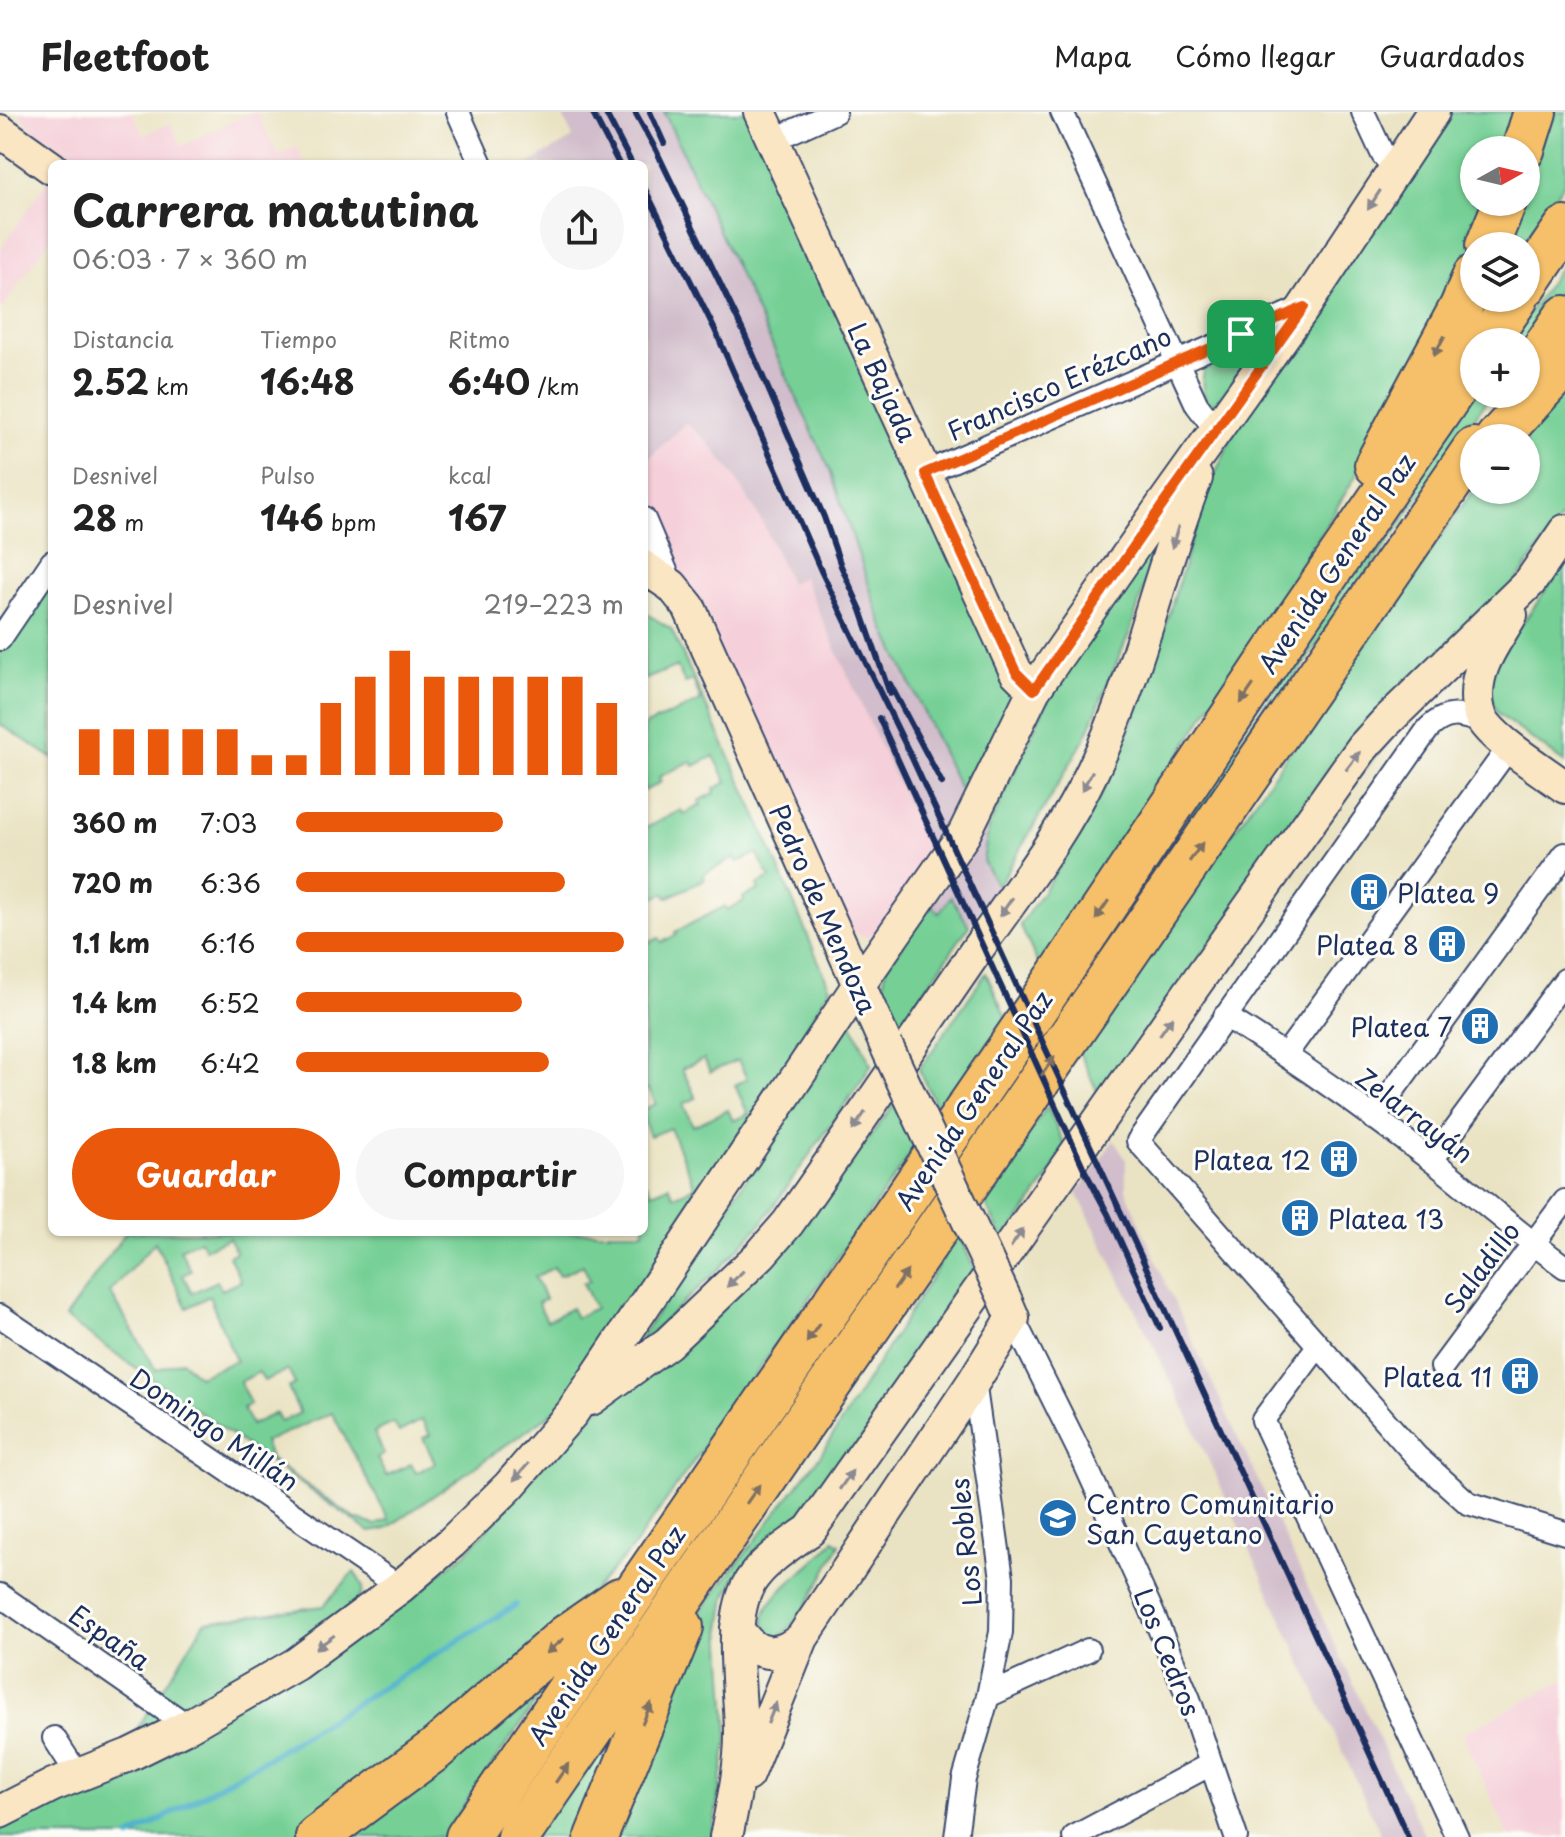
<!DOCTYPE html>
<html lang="es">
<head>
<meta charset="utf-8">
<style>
	:root { --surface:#fff; --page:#f6f6f6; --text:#222; --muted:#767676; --line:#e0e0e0; --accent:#ea580c }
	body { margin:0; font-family:"Playpen Sans",sans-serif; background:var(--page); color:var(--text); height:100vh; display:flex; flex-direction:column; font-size:30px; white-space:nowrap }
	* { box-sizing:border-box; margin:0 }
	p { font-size:26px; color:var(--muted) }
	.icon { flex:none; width:44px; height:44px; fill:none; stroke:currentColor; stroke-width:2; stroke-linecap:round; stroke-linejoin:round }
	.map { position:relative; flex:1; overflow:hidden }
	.sheet { position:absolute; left:48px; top:48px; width:600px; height:1076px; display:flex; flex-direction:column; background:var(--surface); border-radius:12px; box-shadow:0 2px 6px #0004 }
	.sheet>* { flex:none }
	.needle { width:52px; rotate:82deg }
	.tools { position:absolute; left:1460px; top:24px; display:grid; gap:16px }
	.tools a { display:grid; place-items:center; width:80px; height:80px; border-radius:50%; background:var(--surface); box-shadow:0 2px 6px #0004; font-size:40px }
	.pin { position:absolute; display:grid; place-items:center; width:68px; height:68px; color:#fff; margin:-34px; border-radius:16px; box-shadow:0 4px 12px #0006 }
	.round { display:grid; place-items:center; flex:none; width:84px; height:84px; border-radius:42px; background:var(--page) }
	.summary { display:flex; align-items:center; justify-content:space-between; height:136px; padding:0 24px }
	h1 { font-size:44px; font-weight:700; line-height:60px }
	.figures { display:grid; grid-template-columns:repeat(3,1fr); gap:12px; height:136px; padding:8px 24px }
	.figures div { display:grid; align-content:center }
	.figures b { font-size:34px; font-weight:700 }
	.figures small { font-size:22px; font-weight:400 }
	.figures p { font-size:22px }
	.chart { height:224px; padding:16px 24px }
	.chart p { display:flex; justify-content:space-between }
	.chart svg { width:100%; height:144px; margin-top:8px; stroke:var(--accent); stroke-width:6 }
	.action { display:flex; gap:16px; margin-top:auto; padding:16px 24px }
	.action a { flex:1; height:92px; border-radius:48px; background:var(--accent); color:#fff; font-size:32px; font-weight:700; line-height:92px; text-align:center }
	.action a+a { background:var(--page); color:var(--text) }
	ul { padding:0 24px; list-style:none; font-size:26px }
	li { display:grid; grid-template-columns:128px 96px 1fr; align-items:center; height:60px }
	li i { height:20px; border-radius:10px; background:var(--accent) }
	header { display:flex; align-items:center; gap:48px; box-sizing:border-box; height:112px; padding:0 40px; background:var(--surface); border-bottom:2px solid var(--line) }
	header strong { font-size:38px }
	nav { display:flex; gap:44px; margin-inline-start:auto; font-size:28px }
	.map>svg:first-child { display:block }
</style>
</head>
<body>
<header>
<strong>Fleetfoot</strong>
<nav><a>Mapa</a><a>Cómo llegar</a><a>Guardados</a></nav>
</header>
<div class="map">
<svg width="1565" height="1725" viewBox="0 0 1565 1725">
	<rect width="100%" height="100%" fill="#fdfcf7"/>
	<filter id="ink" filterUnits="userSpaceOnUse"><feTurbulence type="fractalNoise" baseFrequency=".0125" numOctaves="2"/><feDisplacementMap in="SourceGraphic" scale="16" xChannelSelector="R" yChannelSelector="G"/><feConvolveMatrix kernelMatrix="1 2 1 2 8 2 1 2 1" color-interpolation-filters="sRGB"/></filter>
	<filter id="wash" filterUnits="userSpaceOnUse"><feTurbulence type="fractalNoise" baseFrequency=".006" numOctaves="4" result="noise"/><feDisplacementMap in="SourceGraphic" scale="32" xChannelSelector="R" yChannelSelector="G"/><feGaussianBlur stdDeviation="1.8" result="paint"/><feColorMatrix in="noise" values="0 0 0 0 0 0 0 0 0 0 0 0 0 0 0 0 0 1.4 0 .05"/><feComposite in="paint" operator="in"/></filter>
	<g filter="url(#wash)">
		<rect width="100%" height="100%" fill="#eae3c3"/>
		<path fill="#f5cfd9" d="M 19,0 L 132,0 L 144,23 L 170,11 L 182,34 L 252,0 L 257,0 L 278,43 L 297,35 L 305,52 L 85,52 L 26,12 Z
			M 48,68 L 52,71 L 52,124 L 0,199 L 0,138 Z
			M 686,311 L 707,329 L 733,362 L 762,410 L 789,470 L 803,465 L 887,649 L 931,741 L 884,813 L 879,820 L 868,825 L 846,818 L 832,794 L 644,387 L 644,351 Z
			M 1565,1568 L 1565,1725 L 1509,1725 L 1462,1622 Z"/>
		<path fill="#d1bdcb" d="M 561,0 L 664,0 L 830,358 L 881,509 L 962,681 L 931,741 L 887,649 L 803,465 L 790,471 L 762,410 L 733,362 L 707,329 L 686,311 L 644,351 L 644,52 L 528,52 L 573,26 Z
			M 985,712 L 988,717 L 983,749 L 998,775 L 969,814 L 951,785 L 939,801 L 930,792 Z
			M 1114,1028 L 1126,1048 L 1126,1078 L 1166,1172 L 1425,1725 L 1382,1725 L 1190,1308 L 1077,1081 Z"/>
		<path fill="#76d096" stroke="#48807a" stroke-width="2" fill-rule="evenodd" d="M 664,0 L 748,0 L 1013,579 L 1009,600 L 965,671 L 959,676 L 881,509 L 830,358 Z
			M 1451,0 L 1525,0 L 1514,38 L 1474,38 L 1474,90 L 1497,90 L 1423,251 L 1321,422 L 1041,858 L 1020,813 L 1066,745 L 1106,672 L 1146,577 L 1204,387 L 1237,313 Z
			M 1548,0 L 1565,0 L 1565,70 L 1521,134 L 1505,134 L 1521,90 L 1526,90 L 1526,75 Z
			M 1565,148 L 1565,174 L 1526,231 L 1509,230 Z
			M 1253,231 L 1259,232 L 1218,291 L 1207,292 C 1198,271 1202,244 1226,234 C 1234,231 1245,232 1253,231 Z
			M 1565,262 L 1565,400 L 1521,463 L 1100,985 L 1079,940 L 1474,377 L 1474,378 L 1526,378 L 1526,326 L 1514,326 Z
			M 1474,282 L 1491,282 L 1156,765 L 1119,810 L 1148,763 Z
			M 1168,397 L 1131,517 L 1085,626 L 998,775 L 983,749 L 988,717 L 1047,589 Z
			M 1565,451 L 1565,651 L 1498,602 L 1486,574 L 1489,559 Z
			M 52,463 L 52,646 L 0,612 L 0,540 Z
			M 644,500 L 671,517 L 754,698 L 830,876 L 787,950 L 677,1116 L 566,1291 L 386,1417 L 370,1420 L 65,1206 L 126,1120 L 644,1120 L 644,1073 L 647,1072 L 652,1081 L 669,1074 L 674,1084 L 695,1075 L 670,1016 L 650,1024 L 644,1009 L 644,997 L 656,992 L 649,977 L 644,978 L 644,833 L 659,826 L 662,830 L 676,823 L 675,820 L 725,794 L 727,798 L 744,789 L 743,785 L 759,778 L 757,773 L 770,766 L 757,741 L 738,750 L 735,746 L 703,762 L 705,767 L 667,786 L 664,781 L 644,791 L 644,717 L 681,698 L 684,702 L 701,693 L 699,689 L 715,681 L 714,677 L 727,670 L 714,644 L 694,654 L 691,649 L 659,665 L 661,670 L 644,679 L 644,614 L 701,589 L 693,568 L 685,571 L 677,554 L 644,568 ZM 704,947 L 710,960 L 738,948 L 747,967 L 735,973 L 748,1002 L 733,1009 L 728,998 L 693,1014 L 683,992 L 696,986 L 682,957 ZM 229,1126 L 236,1140 L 229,1144 L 241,1169 L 222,1178 L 217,1169 L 192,1181 L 183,1163 L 191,1159 L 180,1137 L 200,1128 L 205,1137 ZM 155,1130 L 187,1196 L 209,1184 L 236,1249 L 198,1264 L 182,1249 L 156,1258 L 110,1180 ZM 583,1153 L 590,1168 L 583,1171 L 595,1196 L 576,1206 L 571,1196 L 547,1209 L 538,1191 L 545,1187 L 535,1165 L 554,1155 L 559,1164 ZM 288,1258 L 295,1272 L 288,1276 L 300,1301 L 281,1310 L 276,1301 L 251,1313 L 243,1296 L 250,1292 L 240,1270 L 259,1260 L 264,1269 ZM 332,1301 L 389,1408 L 375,1413 L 356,1407 L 271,1348 L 264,1330 ZM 422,1308 L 430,1323 L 423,1326 L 435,1351 L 416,1361 L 411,1352 L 386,1364 L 377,1346 L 384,1342 L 374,1320 L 394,1311 L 399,1320 Z
			M 951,785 L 969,814 L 896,920 L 885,894 L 883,876 L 886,856 L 930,792 L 939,801 Z
			M 986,861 L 1006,906 L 940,1001 L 919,958 Z
			M 851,909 L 871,953 L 862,968 L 761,1112 L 720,1156 L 631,1240 Z
			M 900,984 L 920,1029 L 631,1438 L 560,1515 L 305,1725 L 0,1725 L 0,1715 L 407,1486 L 466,1441 L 580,1310 L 674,1243 L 801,1118 Z
			M 1047,995 L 1067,1038 L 1004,1130 L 982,1084 Z
			M 959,1121 L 978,1167 L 802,1409 L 736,1464 L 726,1484 L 721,1516 L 728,1624 L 712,1725 L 607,1725 L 695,1507 L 820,1344 Z
			M 834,1428 L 840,1432 C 829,1452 798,1517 779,1524 C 776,1525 774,1524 772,1524 C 744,1501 796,1466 812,1451 C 820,1444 827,1436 834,1428 Z
			M 354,1460 C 363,1472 366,1476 357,1490 L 296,1536 L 130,1628 L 205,1510 L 323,1494 Z
			M 573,1537 L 442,1725 L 338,1725 Z
			M 632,1579 L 580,1725 L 532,1725 Z"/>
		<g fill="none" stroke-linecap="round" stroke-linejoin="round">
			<path stroke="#4cb1cb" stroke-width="6" d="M 130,1725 L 269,1645 L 516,1493"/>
		</g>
	</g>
	<g filter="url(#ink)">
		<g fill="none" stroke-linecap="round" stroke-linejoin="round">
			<defs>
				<path id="street" d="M 458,0 L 481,52
					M 1062,0 L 1197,293 L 1216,318
					M 1363,0 L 1383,43 L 1395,57
					M 773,28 L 835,0
					M 925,361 L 1303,195
					M 644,407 L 672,473
					M 0,527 L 52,450
					M 1484,611 C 1461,602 1447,598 1428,617 L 1138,1029 L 1417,1345 L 1468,1391 L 1565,1421
					M 1225,904 C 1296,949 1365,997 1431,1048 C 1477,1083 1518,1122 1565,1155
					M 1286,942 L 1510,634
					M 1373,1006 L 1565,742
					M 1432,1048 L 1565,868
					M 0,1204 L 400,1475
					M 1013,1206 L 1081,1343 L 1150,1495 L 1189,1587 L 1236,1725
					M 1318,1234 L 1263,1308 L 1457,1725
					M 1442,1255 L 1565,1089
					M 0,1483 L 188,1614
					M 988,1584 L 1088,1538
					M 54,1626 L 78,1663
					M 956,1725 L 964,1667 L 988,1584 L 1001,1520 L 1002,1466 L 974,1269
					M 1074,1725 L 1211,1652"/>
				<path id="secondary" d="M 760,0 L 1016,560 L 1034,578
					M 0,19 L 52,56
					M 644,455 L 672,474 L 689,495 L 886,933
					M 1511,503 C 1502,519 1490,535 1483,553 C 1476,570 1473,597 1486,613 C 1503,634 1542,658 1565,675
					M 591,1287 L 668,1231 L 761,1142 L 788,1111 C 852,1020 915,928 978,836 C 1018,779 1063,722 1093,658 C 1138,565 1158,462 1196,366
					M 737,1516 C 753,1544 777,1548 802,1526
					M 747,1663 L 802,1526 L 974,1269 L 1013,1206 L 1005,1187
					M 0,1700 L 53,1673 L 129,1643 L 188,1614 L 296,1552 L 400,1475 L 451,1431 L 509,1374 L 572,1301 L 858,874 L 964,722 L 1034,578 L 1164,391 L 1304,195 L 1433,0
					M 726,1725 C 733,1691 741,1656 741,1622 C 741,1577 727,1508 750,1470 C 764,1448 789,1433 810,1418 L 1345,660 L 1363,635 L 1385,611 L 1530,470 L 1565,419"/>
				<path id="highway" d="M 1523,38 L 1535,0
					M 1487,134 L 1505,90
					M 1526,173 L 1565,116
					M 1487,230 L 1517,186
					M 1526,262 L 1565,205
					M 1497,326 L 1565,252
					M 1376,353 L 1461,195 L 1474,164
					M 317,1725 L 436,1637 L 565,1525 L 620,1487
					M 467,1725 L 1063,857 L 1290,517 L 1474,249
					M 518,1725 L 1474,337
					M 596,1725 L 682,1515"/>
			</defs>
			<use href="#street" stroke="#3a4a6d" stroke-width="26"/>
			<use href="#secondary" stroke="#3a4a6d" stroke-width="36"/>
			<use href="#highway" stroke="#3a4a6d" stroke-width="46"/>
			<use href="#street" stroke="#fff" stroke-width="22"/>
			<use href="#secondary" stroke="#fbe6c4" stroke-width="32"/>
			<use href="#highway" stroke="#f6c06b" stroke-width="42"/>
			<path stroke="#1b2f5e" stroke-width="6" d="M 592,0 L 619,52
				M 605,0 L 632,52
				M 635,0 L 656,38 L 743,219 L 824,405 L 841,454 L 861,498 L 890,582
				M 650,0 L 664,31
				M 644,75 L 715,218 L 822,461 L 911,644 L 1408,1725
				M 890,572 L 942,671
				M 879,606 L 1086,1061 L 1108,1102 L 1160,1216"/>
			<defs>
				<path id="secondary-bridge" d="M 886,933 L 1005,1187"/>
			</defs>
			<use href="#secondary-bridge" stroke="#3a4a6d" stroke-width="36" stroke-linecap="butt"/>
			<use href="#secondary-bridge" stroke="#fbe6c4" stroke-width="32"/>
		</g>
		<defs><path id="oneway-solid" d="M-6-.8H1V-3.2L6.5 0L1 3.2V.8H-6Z" transform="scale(2)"/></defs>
		<g fill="#8b8a91">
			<use href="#oneway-solid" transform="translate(1374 88) rotate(123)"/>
			<use href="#oneway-solid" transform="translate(1175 425) rotate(107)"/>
			<use href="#oneway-solid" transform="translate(1353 649) rotate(-53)"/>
			<use href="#oneway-solid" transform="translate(1087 669) rotate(118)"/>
			<use href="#oneway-solid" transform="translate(1006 795) rotate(125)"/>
			<use href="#oneway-solid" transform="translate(1166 914) rotate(-55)"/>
			<use href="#oneway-solid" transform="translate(859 1009) rotate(125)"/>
			<use href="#oneway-solid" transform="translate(1017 1126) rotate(-55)"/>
			<use href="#oneway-solid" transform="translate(735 1167) rotate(136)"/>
			<use href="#oneway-solid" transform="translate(521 1360) rotate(131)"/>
			<use href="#oneway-solid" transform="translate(846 1368) rotate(-55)"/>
			<use href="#oneway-solid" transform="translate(325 1530) rotate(144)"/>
			<use href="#oneway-solid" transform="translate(772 1601) rotate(-68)"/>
		</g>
		<g fill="#7e7064">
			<use href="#oneway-solid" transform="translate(1439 234) rotate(119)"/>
			<use href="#oneway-solid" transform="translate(1247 582) rotate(124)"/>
			<use href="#oneway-solid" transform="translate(1196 740) rotate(-55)"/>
			<use href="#oneway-solid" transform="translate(1102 798) rotate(124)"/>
			<use href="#oneway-solid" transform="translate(1048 954) rotate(-55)"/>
			<use href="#oneway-solid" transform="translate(901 1168) rotate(-55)"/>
			<use href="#oneway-solid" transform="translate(813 1221) rotate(124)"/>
			<use href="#oneway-solid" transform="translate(753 1382) rotate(-55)"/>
			<use href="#oneway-solid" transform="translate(555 1534) rotate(139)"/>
			<use href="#oneway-solid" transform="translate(647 1601) rotate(-67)"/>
			<use href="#oneway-solid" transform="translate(562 1661) rotate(-56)"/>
		</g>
	</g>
	<g fill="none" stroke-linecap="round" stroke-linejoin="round" filter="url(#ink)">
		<defs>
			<path id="route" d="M 1304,195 L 1164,391 L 1034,578 L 1016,560 L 925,361 Z"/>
		</defs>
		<use href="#route" stroke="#fff" stroke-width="16"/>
		<use href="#route" stroke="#ea580c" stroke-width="10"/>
	</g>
	<defs>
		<symbol id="building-disc" viewBox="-11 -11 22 22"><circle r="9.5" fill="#1f6fb2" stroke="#fdfcf7"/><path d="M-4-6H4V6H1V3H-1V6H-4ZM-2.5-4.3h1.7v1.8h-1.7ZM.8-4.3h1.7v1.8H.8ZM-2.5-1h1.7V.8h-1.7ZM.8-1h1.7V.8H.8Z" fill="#fff"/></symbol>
		<symbol id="school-disc" viewBox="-11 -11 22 22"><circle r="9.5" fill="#1f6fb2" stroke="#fdfcf7"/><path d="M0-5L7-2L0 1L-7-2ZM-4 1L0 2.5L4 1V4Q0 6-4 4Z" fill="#fff"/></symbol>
	</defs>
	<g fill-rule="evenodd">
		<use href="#building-disc" x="1347" y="758" width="44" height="44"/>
		<use href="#building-disc" x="1425" y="810" width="44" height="44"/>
		<use href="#building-disc" x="1458" y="892" width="44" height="44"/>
		<use href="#building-disc" x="1317" y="1025" width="44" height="44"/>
		<use href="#building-disc" x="1278" y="1084" width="44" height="44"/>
		<use href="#building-disc" x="1498" y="1242" width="44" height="44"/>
		<use href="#school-disc" x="1036" y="1384" width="44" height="44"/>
	</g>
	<g text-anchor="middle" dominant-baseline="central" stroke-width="6" stroke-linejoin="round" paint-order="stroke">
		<g font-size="26" fill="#1b2f5e" stroke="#fdfcf7">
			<text transform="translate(883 270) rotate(65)">La Bajada</text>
			<text transform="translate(1059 271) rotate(-24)">Francisco Erézcano</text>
			<text transform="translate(1336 451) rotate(-56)">Avenida General Paz</text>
			<text transform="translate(824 797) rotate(66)">Pedro de Mendoza</text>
			<text transform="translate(973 988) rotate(-56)">Avenida General Paz</text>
			<text transform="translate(1415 1003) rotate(37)">Zelarrayán</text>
			<text transform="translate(1481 1155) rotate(-53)">Saladillo</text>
			<text transform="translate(215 1317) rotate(34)">Domingo Millán</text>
			<text transform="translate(965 1430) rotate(-96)">Los Robles</text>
			<text transform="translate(606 1523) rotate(-56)">Avenida General Paz</text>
			<text transform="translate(110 1525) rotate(35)">España</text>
			<text transform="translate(1168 1540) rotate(68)">Los Cedros</text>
		</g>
		<g font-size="26" fill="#1b2f5e" stroke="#fdfcf7" text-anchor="end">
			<text x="1397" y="780" text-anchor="start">Platea 9</text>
			<text x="1419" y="832">Platea 8</text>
			<text x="1452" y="914">Platea 7</text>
			<text x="1311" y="1047">Platea 12</text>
			<text x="1328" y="1106" text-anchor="start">Platea 13</text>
			<text x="1492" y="1264">Platea 11</text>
			<text x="1086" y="1391" text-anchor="start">Centro Comunitario<tspan x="1086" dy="30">San Cayetano</tspan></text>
		</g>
	</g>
</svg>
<div class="tools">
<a><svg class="needle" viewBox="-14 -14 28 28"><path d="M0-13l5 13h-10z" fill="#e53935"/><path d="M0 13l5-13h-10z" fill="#767676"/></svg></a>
<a><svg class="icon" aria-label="layers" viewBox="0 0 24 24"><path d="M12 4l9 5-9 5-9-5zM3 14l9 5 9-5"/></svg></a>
<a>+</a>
<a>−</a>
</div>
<div class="pin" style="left:1241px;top:222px;background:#1e9e55"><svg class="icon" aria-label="arrive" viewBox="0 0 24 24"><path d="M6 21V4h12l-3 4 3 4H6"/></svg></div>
<section class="sheet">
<div class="summary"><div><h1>Carrera matutina</h1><p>06:03 · 7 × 360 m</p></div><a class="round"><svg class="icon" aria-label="share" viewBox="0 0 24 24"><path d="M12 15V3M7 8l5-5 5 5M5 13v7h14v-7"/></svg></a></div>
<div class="figures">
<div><p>Distancia</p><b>2.52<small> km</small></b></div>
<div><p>Tiempo</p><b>16:48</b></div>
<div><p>Ritmo</p><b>6:40<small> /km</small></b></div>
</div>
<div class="figures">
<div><p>Desnivel</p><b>28<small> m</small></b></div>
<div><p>Pulso</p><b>146<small> bpm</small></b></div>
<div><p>kcal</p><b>167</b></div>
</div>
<div class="chart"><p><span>Desnivel</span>219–223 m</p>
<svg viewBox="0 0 160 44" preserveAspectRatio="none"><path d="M5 44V30M15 44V30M25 44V30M35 44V30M45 44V30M55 44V38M65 44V38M75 44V22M85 44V14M95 44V6M105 44V14M115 44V14M125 44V14M135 44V14M145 44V14M155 44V22"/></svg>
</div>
<ul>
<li><b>360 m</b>7:03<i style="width:63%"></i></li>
<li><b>720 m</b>6:36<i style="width:82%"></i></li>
<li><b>1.1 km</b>6:16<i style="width:100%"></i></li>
<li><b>1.4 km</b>6:52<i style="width:69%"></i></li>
<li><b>1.8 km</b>6:42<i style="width:77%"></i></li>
</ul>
<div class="action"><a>Guardar</a><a>Compartir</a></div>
</section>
</div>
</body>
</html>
